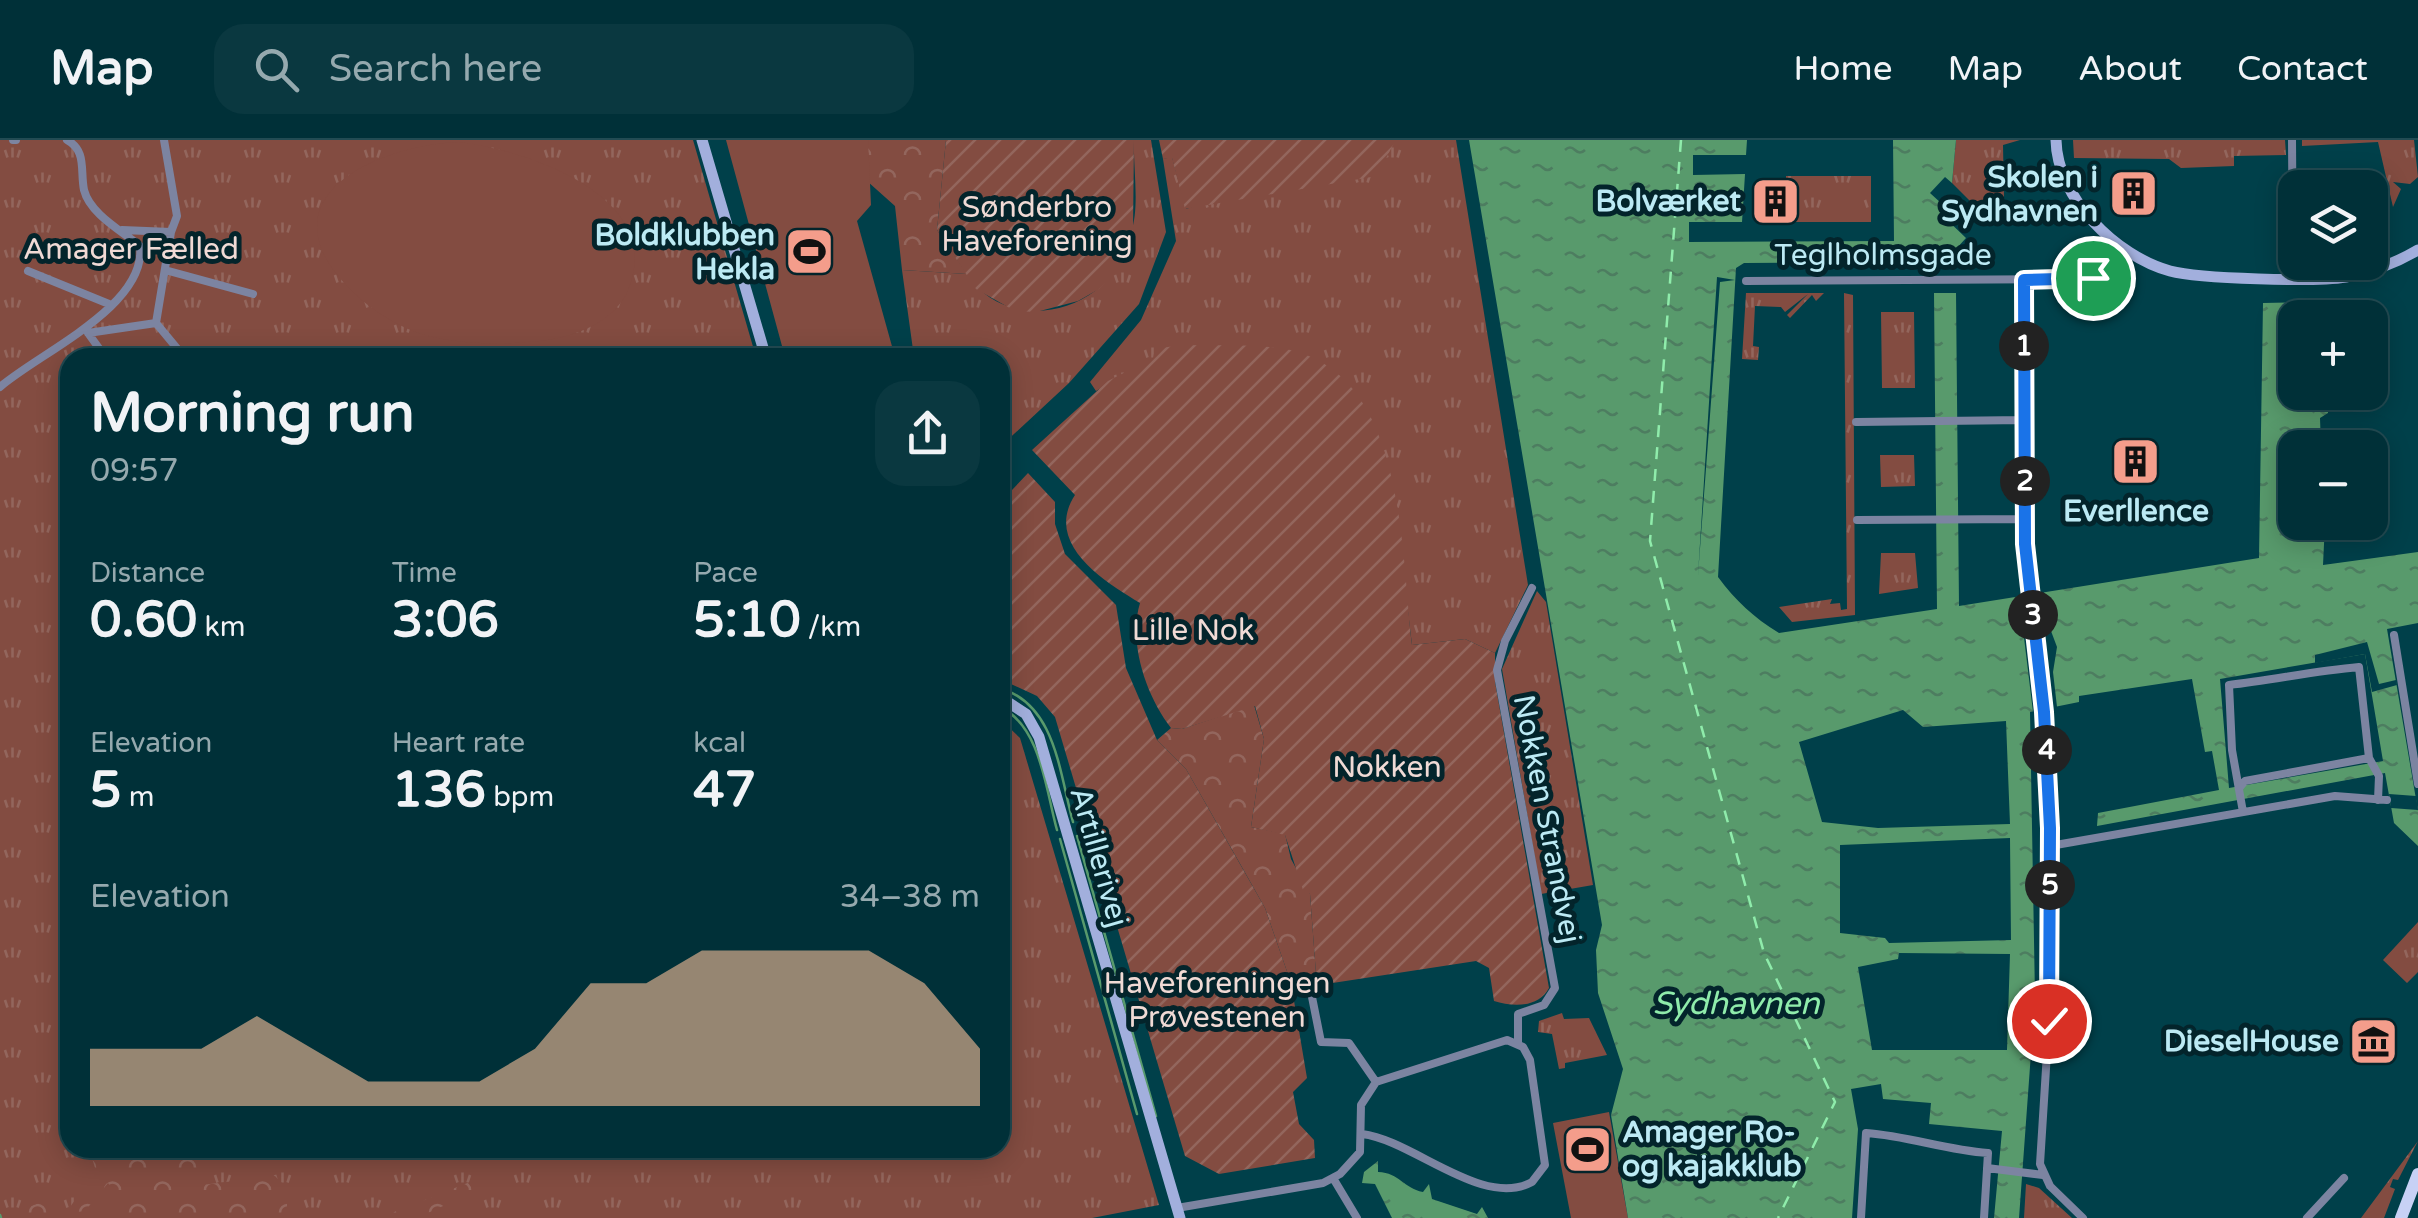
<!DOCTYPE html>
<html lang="en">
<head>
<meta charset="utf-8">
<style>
	:root { --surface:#003038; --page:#0a3840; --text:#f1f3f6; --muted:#95a9ae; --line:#224b53; --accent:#d6ab8b }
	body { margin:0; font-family:"Varela Round",sans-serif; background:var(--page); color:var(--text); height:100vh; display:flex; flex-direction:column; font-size:38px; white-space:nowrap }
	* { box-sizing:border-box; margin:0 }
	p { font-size:32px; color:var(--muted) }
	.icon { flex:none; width:55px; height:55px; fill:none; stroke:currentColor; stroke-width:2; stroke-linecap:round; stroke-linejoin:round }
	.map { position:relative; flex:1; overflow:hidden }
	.panel { position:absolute; left:60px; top:208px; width:950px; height:810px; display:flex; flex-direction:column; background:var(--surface); border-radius:30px; box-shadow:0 5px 25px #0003,0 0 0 2px var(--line) }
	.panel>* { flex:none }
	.controls { position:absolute; left:2278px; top:30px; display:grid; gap:20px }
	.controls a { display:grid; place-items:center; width:110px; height:110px; border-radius:20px; background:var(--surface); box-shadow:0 5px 25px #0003,0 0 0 2px var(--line); font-size:50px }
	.pin { position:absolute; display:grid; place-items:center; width:85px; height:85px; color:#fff; margin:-42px; border:5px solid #fff; border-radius:50%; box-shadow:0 2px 10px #0007 }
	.km { position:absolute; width:50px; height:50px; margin:-25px; border-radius:50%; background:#222; color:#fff; font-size:28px; line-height:50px; text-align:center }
	.round { display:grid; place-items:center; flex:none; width:105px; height:105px; border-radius:30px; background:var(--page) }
	.head { display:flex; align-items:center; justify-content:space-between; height:170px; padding:0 30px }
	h1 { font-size:55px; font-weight:700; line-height:75px }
	.stats { display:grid; grid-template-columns:repeat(3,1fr); gap:15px; height:170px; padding:10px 30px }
	.stats div { display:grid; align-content:center }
	.stats b { font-size:50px; font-weight:700 }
	.stats small { font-size:28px; font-weight:400 }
	.stats p { font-size:28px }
	.chart { height:280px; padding:20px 30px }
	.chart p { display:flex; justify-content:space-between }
	.chart svg { width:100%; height:180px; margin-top:10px; fill:var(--accent); opacity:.7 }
	header { display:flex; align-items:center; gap:60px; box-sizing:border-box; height:140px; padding:0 50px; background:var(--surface); border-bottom:2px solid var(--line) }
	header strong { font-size:48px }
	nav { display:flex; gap:55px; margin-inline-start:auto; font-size:35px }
	.search { width:700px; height:90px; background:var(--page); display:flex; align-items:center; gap:25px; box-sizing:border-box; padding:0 35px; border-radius:30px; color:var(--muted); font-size:38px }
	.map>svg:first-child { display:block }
</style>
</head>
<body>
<header>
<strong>Map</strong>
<div class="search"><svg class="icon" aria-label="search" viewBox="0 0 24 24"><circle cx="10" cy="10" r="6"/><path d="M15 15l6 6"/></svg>Search here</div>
<nav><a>Home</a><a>Map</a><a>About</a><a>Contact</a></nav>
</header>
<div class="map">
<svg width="2418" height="1078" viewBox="0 0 2418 1078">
	<defs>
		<pattern id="grass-tufts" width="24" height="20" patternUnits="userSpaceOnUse" patternTransform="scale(2.5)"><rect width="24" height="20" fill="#834c41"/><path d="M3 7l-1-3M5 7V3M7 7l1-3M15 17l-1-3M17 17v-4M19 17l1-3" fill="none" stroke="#93665d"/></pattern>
		<pattern id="forest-crowns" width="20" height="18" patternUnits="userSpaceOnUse" patternTransform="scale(2.5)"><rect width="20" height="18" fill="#834c41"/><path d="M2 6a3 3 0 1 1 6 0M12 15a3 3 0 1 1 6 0" fill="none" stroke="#93665d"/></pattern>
		<pattern id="garden-furrows" width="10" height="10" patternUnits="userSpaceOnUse" patternTransform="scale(2.5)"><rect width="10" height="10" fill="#834c41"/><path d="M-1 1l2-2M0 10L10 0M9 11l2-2" fill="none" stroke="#93665d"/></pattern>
		<pattern id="water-ripples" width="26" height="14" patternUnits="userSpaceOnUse" patternTransform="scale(2.5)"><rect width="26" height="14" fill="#589a6c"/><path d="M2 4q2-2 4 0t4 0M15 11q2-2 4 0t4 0" fill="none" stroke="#4d7d60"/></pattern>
	</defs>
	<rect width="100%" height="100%" fill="#00404a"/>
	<path fill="url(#grass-tufts)" d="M 0,0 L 693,0 L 756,217 L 70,218 L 70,1008 L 1000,1008 L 1000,579 L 1020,598 L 1159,1065 L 1092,1078 L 0,1078 Z
		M 1134,0 L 1151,0 L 1166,92 L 1139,164 L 1069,243 L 1000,307 L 1000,218 L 914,217 L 902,130 L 967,134 C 995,178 1055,181 1095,151 C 1109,141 1125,108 1131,92 C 1140,68 1133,27 1134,0 Z
		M 1395,0 L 1456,0 L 1528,445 L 1495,513 L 1465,499 L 1412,505 L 1396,369 L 1154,218 L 1096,251 L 1090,242 L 1141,180 L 1176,101 L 1163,19 L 1172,17 L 1186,69 Z
		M 1956,0 L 2020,0 L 2003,5 L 2004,59 L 1986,77 L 1952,43 Z
		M 2073,0 L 2285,0 L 2286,15 L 2234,16 L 2234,26 L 2181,28 L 2169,19 L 2074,18 Z
		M 2302,0 L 2414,0 L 2418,37 L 2410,44 L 2393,42 L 2401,49 L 2393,67 L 2378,2 L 2302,6 Z
		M 1786,36 L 1871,36 L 1871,82 L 1786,82 Z
		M 1746,153 L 1824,153 L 1816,161 L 1812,155 L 1790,178 L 1787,175 L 1808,154 L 1785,172 L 1781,167 L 1755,166 L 1753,206 L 1759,207 L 1758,220 L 1742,219 Z
		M 1844,153 L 1853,155 L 1855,475 L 1792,482 L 1779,467 L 1832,459 L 1830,464 L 1840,463 L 1841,470 L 1847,469 Z
		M 1881,172 L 1914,172 L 1915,248 L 1882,248 Z
		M 1880,315 L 1914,315 L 1915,346 L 1881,347 Z
		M 1881,413 L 1915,413 L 1918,448 L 1879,454 Z
		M 1537,451 L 1546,462 L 1593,745 L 1541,754 L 1502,529 Z
		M 2418,782 L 2418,832 L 2407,843 L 2383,820 Z
		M 1562,873 L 1564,879 L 1589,878 L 1607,915 L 1565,923 L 1565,928 L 1559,929 L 1552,894 L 1538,892 L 1539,881 Z
		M 2418,1001 L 2398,1040 L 2393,1039 L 2390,1047 L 2395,1049 L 2384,1078 L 2361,1078 Z
		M 2026,1044 L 2039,1048 L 2072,1078 L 2024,1078 Z"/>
	<path fill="url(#forest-crowns)" d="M 868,0 L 946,0 L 937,90 L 967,134 L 902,130 L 895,66 L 867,41 Z
		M 1254,565 L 1264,599 L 1251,687 L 1285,694 L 1291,719 L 1310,754 L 1316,834 L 1291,843 L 1265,768 L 1243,729 L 1186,629 L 1157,600 L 1171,588 L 1182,589 Z
		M 89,1008 L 113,1008 L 117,1015 L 128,1016 L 147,1008 L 200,1008 L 194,1046 L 275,1036 L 287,1048 L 287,1078 L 98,1078 L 113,1050 L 108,1043 L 85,1071 L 77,1072 L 70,1067 L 96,1031 Z
		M 470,1042 L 480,1049 L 417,1078 L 379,1078 Z
		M 48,1060 L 58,1078 L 0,1078 L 0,1077 Z"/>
	<path fill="url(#garden-furrows)" d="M 946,0 L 1134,0 L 1133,90 L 1117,129 L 1099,149 L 1078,161 L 1036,172 L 1015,171 L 976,149 L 937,90 Z
		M 1159,0 L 1395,0 L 1395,1 L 1377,36 L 1185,69 L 1172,18 L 1163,19 Z
		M 1181,205 C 1213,206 1248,204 1280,208 C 1407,227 1400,408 1412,505 L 1465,499 L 1495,513 L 1495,542 L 1549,848 C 1538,868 1513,867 1494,861 L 1489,828 L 1476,821 L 1326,844 L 1316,834 L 1310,754 L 1303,750 L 1285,695 L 1251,687 L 1264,599 L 1255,566 L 1182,589 L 1171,588 C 1146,556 1128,502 1140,463 C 1105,442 1043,404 1075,355 L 1032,310 L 1108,241 L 1153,218 L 1155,209 Z
		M 1028,333 L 1055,362 L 1055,384 L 1065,414 L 1116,465 L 1126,528 L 1157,600 L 1186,629 L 1265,768 L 1291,843 L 1307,938 L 1293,952 L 1299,984 L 1314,1000 L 1315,1018 L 1219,1034 L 1185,1016 L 1055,577 L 1037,556 L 1000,539 L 1000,343 L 1012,350 Z"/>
	<path fill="#834c41" d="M 726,0 L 868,0 L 871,65 L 857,81 L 895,217 L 785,217 Z
		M 459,2 C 526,10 667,56 628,150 C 615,181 577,196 547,200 C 510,205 470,205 433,197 C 405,191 375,173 354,153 C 257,61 372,6 459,2 Z
		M 1609,972 L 1628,1078 L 1571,1078 L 1553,983 Z"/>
	<path fill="url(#water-ripples)" fill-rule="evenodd" d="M 1469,0 L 1747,0 L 1746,15 L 1693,15 L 1693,35 L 1745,34 L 1742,82 L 1689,82 L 1689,102 L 1894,101 L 1893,0 L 1956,0 L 1952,43 L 1945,37 L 1930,53 L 1942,64 L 1943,76 L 1966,98 L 1945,121 L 1744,123 L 1736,128 L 1718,437 C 1736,461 1753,477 1779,493 L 1937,469 L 1934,153 L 1956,153 L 1959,466 L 2259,418 L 2263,163 L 2328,162 L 2328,177 L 2295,178 L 2295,252 L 2328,253 L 2328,273 L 2320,278 L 2321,307 L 2295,308 L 2295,382 L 2325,383 L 2323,425 L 2418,412 L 2418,483 L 2387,489 L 2418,671 L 2418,706 L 2394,683 L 2385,633 L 2097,686 L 2098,673 L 2219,650 L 2212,611 L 2205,612 L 2192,539 L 2079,556 L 2079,562 L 2030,572 L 2035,858 L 2019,1078 L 1994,1078 L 2002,991 L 1929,984 L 1931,963 L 1883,959 L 1881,944 L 1851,949 L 1858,989 L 1852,1078 L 1628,1078 L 1611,975 L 1623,929 L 1598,853 L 1596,810 L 1602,785 ZM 2365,514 L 2383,621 L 2229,648 L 2220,539 ZM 1903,570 L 1923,587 L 2006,581 L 2010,684 L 1878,688 L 1822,682 L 1799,602 ZM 2010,698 L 2011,800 L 1889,803 L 1885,798 L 1840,793 L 1840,705 ZM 1899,813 L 2010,814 L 2007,910 L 1872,910 L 1858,827 L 1898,819 Z
		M 1378,1021 L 1378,1032 C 1400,1033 1403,1048 1423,1052 L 1429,1044 L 1432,1059 L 1477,1074 L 1482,1067 L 1488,1078 L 1392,1078 L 1375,1044 L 1362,1043 L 1364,1032 Z"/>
	<path fill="#00404a" d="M 1717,137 L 1735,140 L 1720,142 L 1698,435 Z
		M 2044,452 L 2048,483 L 2057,507 L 2053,532 L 2057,567 L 2033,572 L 2019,456 Z
		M 2367,502 L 2379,544 L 2396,540 L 2397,545 L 2372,552 L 2365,514 L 2315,523 L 2315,515 Z
		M 2389,654 L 2416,656 L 2418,670 L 2391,668 Z"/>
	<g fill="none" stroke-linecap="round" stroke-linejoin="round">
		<path stroke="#589a6c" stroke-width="2.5" d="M 1000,548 C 1056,565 1059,632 1073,682
			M 1000,567 C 1041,586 1046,651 1057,690
			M 1077,696 L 1156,976
			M 1060,699 L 1137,974
			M 0,1075 L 1,1078"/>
		<path stroke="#8fecab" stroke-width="2.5" stroke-dasharray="12 10" stroke-linecap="butt" d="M 1681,0 L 1650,401 L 1764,813 L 1835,962 L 1778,1078"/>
		<path stroke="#7c84a1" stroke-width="8" d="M 13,0 L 16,0
			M 164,0 L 177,76 L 171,92
			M 2292,0 L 2293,137
			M 122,90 L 171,92 L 156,183
			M 165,130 L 253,154
			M 28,131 L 109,164
			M 2024,140 L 2025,404 L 2044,572 L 2050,688 L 2049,881 L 2040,1024 L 2050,1046 L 2083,1078
			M 1746,141 L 2083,139 L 2107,131 L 2127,110
			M 88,193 L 156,183 L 185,218
			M 88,193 L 106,218
			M 0,247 C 39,213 147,166 140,106 C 122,91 90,74 84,50 C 80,30 87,11 67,0
			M 1856,282 L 2024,280
			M 1857,380 L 2025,379
			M 2394,495 L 2418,644
			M 2240,647 L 2245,641 L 2369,618
			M 2243,672 L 2232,610 L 2229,545 C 2273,540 2314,531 2359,527 L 2369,618 L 2379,636 L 2378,660
			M 2050,706 L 2335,656 L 2387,660
			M 1311,852 L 1321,902 L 1349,903 L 1376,942
			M 1518,903 L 1518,874 L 1544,865 L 1555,848 L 1497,530 L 1505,501 L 1532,448
			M 1987,1028 L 2043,1035
			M 1333,1038 L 1357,1078
			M 1177,1068 L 1323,1043 L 1340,1034 L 1360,1012 L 1361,965 L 1376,942 L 1507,900 L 1523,907 L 1530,920 L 1545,1025 L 1532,1042 C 1482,1069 1413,1000 1362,994
			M 1861,1078 L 1866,993 C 1909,996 1945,1010 1988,1013 L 1984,1078
			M 2307,1078 L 2344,1038"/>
		<path stroke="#a2afdd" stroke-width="11" d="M 702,0 L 766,218
			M 2056,0 C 2057,58 2116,116 2170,131 C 2200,139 2316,142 2346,137 C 2372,132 2396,123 2418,110
			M 1000,557 L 1026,574 L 1039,597 L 1180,1078"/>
		<path stroke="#c7d1f5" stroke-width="12" d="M 2401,1078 L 2418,1034"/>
	</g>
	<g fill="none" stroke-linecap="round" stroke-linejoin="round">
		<defs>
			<path id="route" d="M 2049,881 L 2050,688 L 2044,572 L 2025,404 L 2024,140 L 2093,138"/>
		</defs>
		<use href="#route" stroke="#fff" stroke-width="20"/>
		<use href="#route" stroke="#1a73e8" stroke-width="12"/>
	</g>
	<defs>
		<symbol id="building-square" viewBox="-11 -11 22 22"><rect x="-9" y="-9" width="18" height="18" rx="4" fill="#f49d8b" stroke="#03242b"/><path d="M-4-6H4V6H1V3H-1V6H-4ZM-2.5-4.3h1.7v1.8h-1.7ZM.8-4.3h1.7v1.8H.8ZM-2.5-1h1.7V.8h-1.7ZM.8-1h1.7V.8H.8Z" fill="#111"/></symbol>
		<symbol id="stadium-square" viewBox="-11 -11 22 22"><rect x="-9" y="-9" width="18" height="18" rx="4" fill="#f49d8b" stroke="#03242b"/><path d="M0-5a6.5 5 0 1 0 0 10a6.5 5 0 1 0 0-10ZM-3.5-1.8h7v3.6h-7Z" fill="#111"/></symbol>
		<symbol id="museum-square" viewBox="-11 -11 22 22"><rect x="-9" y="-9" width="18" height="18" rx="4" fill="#f49d8b" stroke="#03242b"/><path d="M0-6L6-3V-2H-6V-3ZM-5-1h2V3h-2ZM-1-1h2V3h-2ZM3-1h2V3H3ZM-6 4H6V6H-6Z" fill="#111"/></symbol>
	</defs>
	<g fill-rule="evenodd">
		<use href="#building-square" x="2106" y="26" width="55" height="55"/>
		<use href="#building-square" x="1748" y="34" width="55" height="55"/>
		<use href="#stadium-square" x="782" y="84" width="55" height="55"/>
		<use href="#building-square" x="2108" y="294" width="55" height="55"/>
		<use href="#museum-square" x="2346" y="874" width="55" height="55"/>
		<use href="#stadium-square" x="1560" y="982" width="55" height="55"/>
	</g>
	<g text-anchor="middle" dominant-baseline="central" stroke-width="10" stroke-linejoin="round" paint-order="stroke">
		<g font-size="30" font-weight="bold" fill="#bceaf4" stroke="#03242b" text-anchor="end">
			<text x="2098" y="37">Skolen i<tspan x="2098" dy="34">Sydhavnen</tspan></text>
			<text x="1741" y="61">Bolværket</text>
			<text x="775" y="95">Boldklubben<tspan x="775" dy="34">Hekla</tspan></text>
			<text x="2136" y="371" text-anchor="middle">Everllence</text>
			<text x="2339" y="901">DieselHouse</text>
			<text x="1622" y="992" text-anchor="start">Amager Ro-<tspan x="1622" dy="34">og kajakklub</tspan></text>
		</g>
		<g font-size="30" fill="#f0dad5" stroke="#03242b">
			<text x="1037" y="67">Sønderbro<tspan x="1037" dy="34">Haveforening</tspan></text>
			<text x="131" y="109">Amager Fælled</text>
			<text x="1193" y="490">Lille Nok</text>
			<text x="1387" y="627">Nokken</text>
			<text x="1217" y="843">Haveforeningen<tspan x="1217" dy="34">Prøvestenen</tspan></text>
		</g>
		<g font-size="30" fill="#bceaf4" stroke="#03242b">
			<text x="1883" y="115">Teglholmsgade</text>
			<text transform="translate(1547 679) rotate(79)">Nokken Strandvej</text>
			<text transform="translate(1099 717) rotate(74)">Artillerivej</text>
		</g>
		<g font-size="32" font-style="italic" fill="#8fecab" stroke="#03242b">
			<text x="1736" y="864">Sydhavnen</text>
		</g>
	</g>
</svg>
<div class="controls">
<a><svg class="icon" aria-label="layers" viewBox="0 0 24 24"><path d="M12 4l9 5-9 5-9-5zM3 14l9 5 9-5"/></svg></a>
<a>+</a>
<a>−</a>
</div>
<div class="pin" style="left:2093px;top:138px;background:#1e9e55"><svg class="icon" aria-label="arrive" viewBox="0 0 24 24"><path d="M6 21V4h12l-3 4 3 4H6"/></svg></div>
<div class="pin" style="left:2049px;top:881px;background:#d93025"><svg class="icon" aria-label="check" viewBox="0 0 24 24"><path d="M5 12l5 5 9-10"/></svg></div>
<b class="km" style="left:2024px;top:206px">1</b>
<b class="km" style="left:2025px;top:341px">2</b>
<b class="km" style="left:2033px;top:475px">3</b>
<b class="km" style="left:2047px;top:610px">4</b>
<b class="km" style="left:2050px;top:745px">5</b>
<section class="panel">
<div class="head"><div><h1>Morning run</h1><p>09:57</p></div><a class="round"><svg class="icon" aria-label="share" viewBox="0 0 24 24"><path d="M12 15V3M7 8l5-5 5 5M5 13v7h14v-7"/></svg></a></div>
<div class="stats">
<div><p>Distance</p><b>0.60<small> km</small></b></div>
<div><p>Time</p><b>3:06</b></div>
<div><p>Pace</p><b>5:10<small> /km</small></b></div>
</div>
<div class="stats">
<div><p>Elevation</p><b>5<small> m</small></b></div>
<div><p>Heart rate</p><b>136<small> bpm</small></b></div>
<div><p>kcal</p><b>47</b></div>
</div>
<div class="chart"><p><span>Elevation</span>34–38 m</p>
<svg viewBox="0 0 160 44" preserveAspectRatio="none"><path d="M0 44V30L10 30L20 30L30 22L40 30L50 38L60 38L70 38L80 30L90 14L100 14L110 6L120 6L130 6L140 6L150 14L160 30V44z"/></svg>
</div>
</section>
</div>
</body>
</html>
